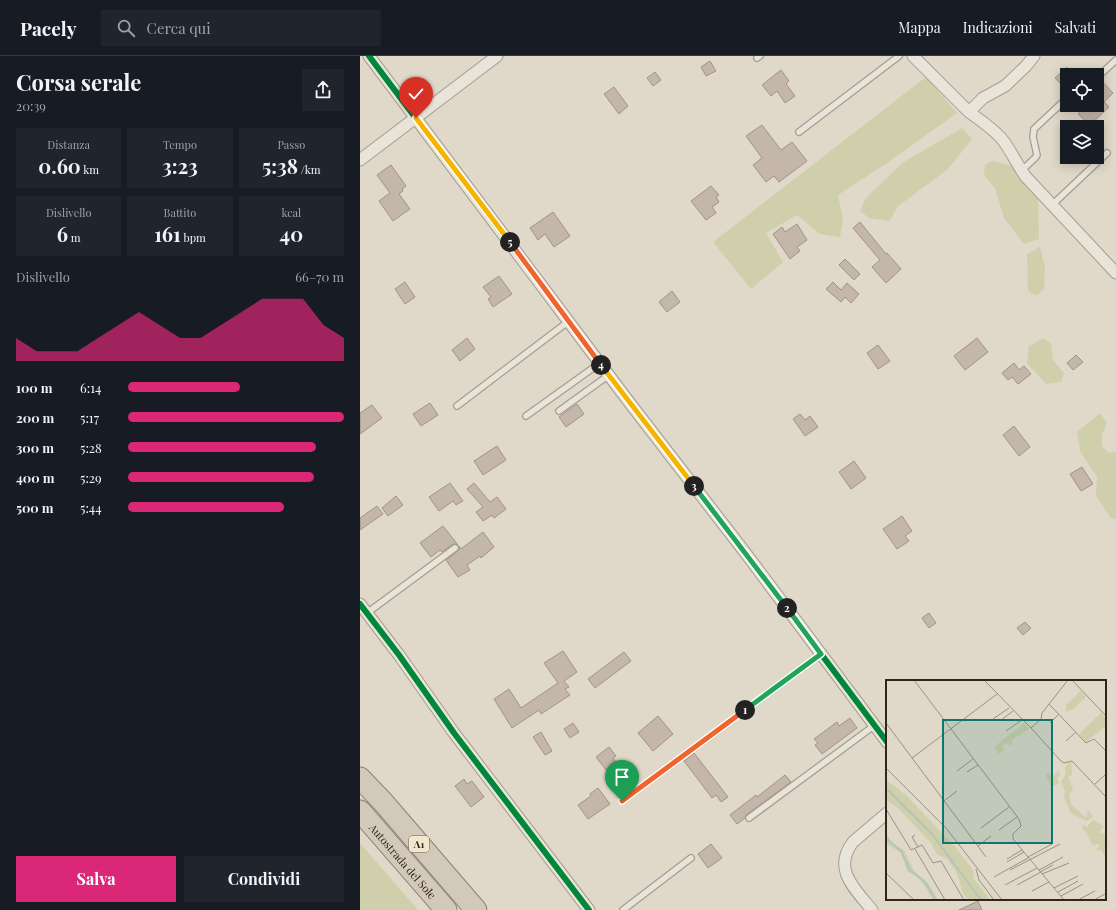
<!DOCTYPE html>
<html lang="it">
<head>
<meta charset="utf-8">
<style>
	:root { --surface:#171b24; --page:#20242c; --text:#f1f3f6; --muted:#9ea1a6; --line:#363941; --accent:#db2777 }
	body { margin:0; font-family:"Playfair Display",serif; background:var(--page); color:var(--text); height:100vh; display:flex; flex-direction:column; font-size:15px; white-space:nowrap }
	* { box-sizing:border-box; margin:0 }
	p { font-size:13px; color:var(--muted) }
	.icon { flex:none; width:22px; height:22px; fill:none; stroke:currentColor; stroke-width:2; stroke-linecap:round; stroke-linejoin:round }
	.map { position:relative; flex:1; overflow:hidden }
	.side { display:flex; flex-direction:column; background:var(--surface); width:360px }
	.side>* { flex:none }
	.controls { position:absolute; left:700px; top:12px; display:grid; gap:8px }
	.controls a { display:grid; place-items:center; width:44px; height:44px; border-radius:0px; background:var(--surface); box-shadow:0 2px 10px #0003; font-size:20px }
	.pin { position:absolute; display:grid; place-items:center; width:34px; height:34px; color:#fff; margin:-41px -17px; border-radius:50% 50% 50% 0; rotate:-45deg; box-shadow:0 0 4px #0007 }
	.pin .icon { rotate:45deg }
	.km { position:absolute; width:20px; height:20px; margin:-10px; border-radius:50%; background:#222; color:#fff; font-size:11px; line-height:20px; text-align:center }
	.round { display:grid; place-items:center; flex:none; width:42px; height:42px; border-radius:0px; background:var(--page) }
	.summary { display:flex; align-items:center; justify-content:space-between; height:68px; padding:0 16px }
	h1 { font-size:22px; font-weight:700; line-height:30px }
	.stats { display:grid; grid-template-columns:repeat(3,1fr); gap:6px; height:68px; padding:4px 16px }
	.stats div { display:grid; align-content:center; border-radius:0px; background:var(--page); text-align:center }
	.stats b { font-size:20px; font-weight:700 }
	.stats small { font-size:11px; font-weight:400 }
	.stats p { font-size:11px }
	.chart { height:112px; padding:8px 16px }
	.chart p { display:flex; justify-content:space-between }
	.chart svg { width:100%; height:72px; margin-top:4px; fill:var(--accent); opacity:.7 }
	.action { display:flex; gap:8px; margin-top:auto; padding:8px 16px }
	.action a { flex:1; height:46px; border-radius:0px; background:var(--accent); color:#fff; font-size:16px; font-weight:700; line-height:46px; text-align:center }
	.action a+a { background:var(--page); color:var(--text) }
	ul { padding:0 16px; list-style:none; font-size:13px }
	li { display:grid; grid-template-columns:64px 48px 1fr; align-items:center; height:30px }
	li i { height:10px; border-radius:5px; background:var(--accent) }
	header { display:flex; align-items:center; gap:24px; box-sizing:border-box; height:56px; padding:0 20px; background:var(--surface); border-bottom:1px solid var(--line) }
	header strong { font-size:19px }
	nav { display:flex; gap:22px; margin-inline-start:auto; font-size:14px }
	.search { width:280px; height:36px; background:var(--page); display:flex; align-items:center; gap:10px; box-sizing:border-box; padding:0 14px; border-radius:0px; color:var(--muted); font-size:15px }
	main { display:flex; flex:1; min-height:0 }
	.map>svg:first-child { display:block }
</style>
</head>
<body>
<header>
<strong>Pacely</strong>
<div class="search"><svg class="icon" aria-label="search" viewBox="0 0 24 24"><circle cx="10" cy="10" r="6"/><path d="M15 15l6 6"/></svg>Cerca qui</div>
<nav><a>Mappa</a><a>Indicazioni</a><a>Salvati</a></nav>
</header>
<main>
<section class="side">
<div class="summary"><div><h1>Corsa serale</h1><p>20:39</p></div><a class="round"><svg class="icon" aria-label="share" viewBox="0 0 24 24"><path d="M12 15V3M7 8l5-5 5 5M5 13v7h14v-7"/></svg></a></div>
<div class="stats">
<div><p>Distanza</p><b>0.60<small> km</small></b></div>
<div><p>Tempo</p><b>3:23</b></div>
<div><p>Passo</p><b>5:38<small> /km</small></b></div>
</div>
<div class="stats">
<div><p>Dislivello</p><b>6<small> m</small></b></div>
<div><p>Battito</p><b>161<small> bpm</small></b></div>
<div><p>kcal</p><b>40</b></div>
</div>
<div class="chart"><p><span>Dislivello</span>66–70 m</p>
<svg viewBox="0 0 160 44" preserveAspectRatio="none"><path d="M0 44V30L10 38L20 38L30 38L40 30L50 22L60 14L70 22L80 30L90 30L100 22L110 14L120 6L130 6L140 6L150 22L160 30V44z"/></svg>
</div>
<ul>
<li><b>100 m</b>6:14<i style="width:52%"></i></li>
<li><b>200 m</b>5:17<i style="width:100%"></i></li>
<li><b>300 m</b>5:28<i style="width:87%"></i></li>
<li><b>400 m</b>5:29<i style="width:86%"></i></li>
<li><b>500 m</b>5:44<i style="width:72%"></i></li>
</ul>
<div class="action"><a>Salva</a><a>Condividi</a></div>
</section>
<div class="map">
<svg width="756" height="854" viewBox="0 0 756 854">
	<rect width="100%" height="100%" fill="#e0d8c8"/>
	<path fill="#d0cfab" d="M 566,21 L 597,57 L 530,105 L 478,139 L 483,164 L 480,181 L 460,178 L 437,159 L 406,177 L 423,206 L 391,233 L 353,186 Z
		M 602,72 L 612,83 L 588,113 L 537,151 L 530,165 L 509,162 L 500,155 L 505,143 L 542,107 Z
		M 632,105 L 652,110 L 678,141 L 679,183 L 664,188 L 644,162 L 635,132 L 624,119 L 625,109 Z
		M 680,191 L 685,212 L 684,233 L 676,240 L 668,235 L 667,198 Z
		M 684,282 L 691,288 L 693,304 L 704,317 L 701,326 L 686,328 L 667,307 L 669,290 Z
		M 740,357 L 747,367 L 742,379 L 742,390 L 749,397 L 756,396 L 756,463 L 751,462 L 736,440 L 737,421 L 720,395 L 717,376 Z
		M 0,787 L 58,854 L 0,854 Z"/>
	<path fill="#c4b6a9" stroke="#a09488" d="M 350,5 L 356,15 L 346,20 L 341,11 Z
		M 707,11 L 707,34 L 695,22 Z
		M 421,14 L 429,25 L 426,28 L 435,40 L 425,47 L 417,35 L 411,40 L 402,29 Z
		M 295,16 L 301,24 L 293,30 L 287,22 Z
		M 737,20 L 753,37 L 744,46 L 749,51 L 730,69 L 718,58 L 727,49 L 737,49 Z
		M 254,31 L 268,50 L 259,58 L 244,38 Z
		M 402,69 L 421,94 L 432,86 L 447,105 L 419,126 L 414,120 L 406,126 L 393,109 L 402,102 L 386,80 Z
		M 31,109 L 46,130 L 42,133 L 43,135 L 39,138 L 50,153 L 33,165 L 19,145 L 30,137 L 17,119 Z
		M 351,130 L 359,139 L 356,141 L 359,146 L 352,151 L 356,157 L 346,164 L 331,145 Z
		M 193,156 L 210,180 L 194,191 L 185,178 L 178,184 L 170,172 Z
		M 500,166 L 526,198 L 527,197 L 541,213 L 526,227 L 512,211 L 520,204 L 493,172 Z
		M 437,168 L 447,184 L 437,191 L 440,195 L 430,203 L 413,178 L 422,171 L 425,176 Z
		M 485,203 L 500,218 L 494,224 L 479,209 Z
		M 139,220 L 152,238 L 133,251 L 128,243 L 131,241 L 123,231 Z
		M 45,226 L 55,241 L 45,248 L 35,233 Z
		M 473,226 L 481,234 L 487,227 L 499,238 L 491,247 L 485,241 L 481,246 L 466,233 Z
		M 312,235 L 320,246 L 307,256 L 299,246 Z
		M 107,282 L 115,293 L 100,305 L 92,294 Z
		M 617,282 L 628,296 L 605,314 L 594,300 Z
		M 518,289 L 530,305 L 518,313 L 507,297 Z
		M 716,299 L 723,306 L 713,314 L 707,307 Z
		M 654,307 L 659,314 L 664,310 L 671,318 L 658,328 L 652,321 L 648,324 L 642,317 Z
		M 70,347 L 78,359 L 61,370 L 53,358 Z
		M 217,348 L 224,358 L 206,371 L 199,361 Z
		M 12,349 L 22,362 L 0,378 L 0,357 Z
		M 440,358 L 445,364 L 450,360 L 458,371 L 445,380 L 433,363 Z
		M 654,370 L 670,391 L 659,400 L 643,379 Z
		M 137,390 L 146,404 L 123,419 L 114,405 Z
		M 494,405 L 506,422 L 491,433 L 479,416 Z
		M 722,411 L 733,428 L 721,435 L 710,418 Z
		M 90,427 L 103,445 L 96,449 L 93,445 L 79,455 L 69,441 Z
		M 114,427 L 130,446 L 137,441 L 146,453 L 134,462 L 132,459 L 123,465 L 116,456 L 123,451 L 107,433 Z
		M 36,440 L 43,449 L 28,460 L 22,452 Z
		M 17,450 L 23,458 L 0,474 L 0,462 Z
		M 542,460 L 552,475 L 545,480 L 549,485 L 537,493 L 523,473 Z
		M 83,470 L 98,489 L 95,488 L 93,488 L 82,496 L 80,494 L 71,501 L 60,487 Z
		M 123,476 L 134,491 L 121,502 L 120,500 L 107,509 L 110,514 L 98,521 L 86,504 L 98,495 L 99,493 L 99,490 L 101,493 Z
		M 569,557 L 576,567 L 569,572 L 562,562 Z
		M 665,566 L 671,572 L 663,579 L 657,572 Z
		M 203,595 L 217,616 L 204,625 L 209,631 L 205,633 L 210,639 L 181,658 L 179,654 L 152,672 L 134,643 L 149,633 L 161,652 L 198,627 L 184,607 Z
		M 264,596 L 271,605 L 235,632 L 228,623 Z
		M 298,660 L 313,678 L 293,695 L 278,677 Z
		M 490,662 L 497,672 L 462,698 L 455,689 L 458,687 L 454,683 L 477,666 L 479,670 Z
		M 213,667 L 219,676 L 210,682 L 204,673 Z
		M 181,676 L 192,695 L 185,699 L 173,681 Z
		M 249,691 L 256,700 L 253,702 L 257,708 L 247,715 L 236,701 Z
		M 334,697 L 368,741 L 361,746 L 356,739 L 352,742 L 324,705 Z
		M 425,719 L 431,726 L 386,759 L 385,762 L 377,768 L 370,759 L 396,739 L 397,741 Z
		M 104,723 L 107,728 L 112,725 L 124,741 L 111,751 L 95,730 Z
		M 238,732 L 250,748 L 228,763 L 218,749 L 231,740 L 230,738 Z
		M 351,788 L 362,802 L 348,812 L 338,798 Z
		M 618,845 L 622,854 L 599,854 Z"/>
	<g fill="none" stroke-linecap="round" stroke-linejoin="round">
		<defs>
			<path id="lane" d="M 397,2 L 400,0
				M 743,16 L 756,4
				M 439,76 L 539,0
				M 661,115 L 675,102 L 677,99 L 673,81 L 674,73 L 705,44
				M 692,149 L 747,97
				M 97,350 L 209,265
				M 199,355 L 249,319
				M 166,360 L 240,307
				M 7,557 L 95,492
				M 262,745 L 461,598
				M 389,762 L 515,669
				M 263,854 L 331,802"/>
			<path id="street" d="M 9,0 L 269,346 L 387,499 L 527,686
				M 553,0 L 609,56
				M 674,0 L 666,10 L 645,30 L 623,42 L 609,56 C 620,64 632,72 641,82 C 650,92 657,109 666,121 L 756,217
				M 0,104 L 137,0
				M 0,548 L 39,599 L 94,677 L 229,854
				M 512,854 C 495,833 472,813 493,786 L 527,757"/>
			<g id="highway">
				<path d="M 0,722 L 23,746 L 116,854"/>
				<path id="s1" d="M 0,755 L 86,854"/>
			</g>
		</defs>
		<use href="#lane" stroke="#a59d92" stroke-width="8"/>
		<use href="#street" stroke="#a59d92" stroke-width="13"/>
		<use href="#highway" stroke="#8a8379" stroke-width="23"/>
		<use href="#lane" stroke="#e8e4da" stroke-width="5.5"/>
		<use href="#street" stroke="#e8e4da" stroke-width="11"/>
		<use href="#highway" stroke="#d3c9ba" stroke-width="21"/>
		<defs>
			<path id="cycleway" d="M 9,0 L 269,346 L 387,499 L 527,686
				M 0,548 L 39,599 L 94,677 L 229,854"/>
		</defs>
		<use href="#cycleway" stroke="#f2e7cd" stroke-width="8"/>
		<use href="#cycleway" stroke="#00873e" stroke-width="6"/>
	</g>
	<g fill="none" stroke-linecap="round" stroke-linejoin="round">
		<defs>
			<path id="split-1" d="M 262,745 L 385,654"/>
			<path id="split-2" d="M 385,654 L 461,598 L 427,552"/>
			<path id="split-3" d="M 334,430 L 427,552"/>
			<path id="split-4" d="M 241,309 L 334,430"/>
			<path id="split-5" d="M 150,186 L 241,309"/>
			<path id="split-6" d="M 56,62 L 150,186"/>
		</defs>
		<use href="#split-1" stroke="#fff" stroke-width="8"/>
		<use href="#split-2" stroke="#fff" stroke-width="8"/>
		<use href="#split-3" stroke="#fff" stroke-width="8"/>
		<use href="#split-4" stroke="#fff" stroke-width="8"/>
		<use href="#split-5" stroke="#fff" stroke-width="8"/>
		<use href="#split-6" stroke="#fff" stroke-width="8"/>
		<use href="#split-1" stroke="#f0652b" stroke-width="5"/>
		<use href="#split-2" stroke="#22a559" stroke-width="5"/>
		<use href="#split-3" stroke="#22a559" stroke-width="5"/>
		<use href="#split-4" stroke="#f5b400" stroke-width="5"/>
		<use href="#split-5" stroke="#f0652b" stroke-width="5"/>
		<use href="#split-6" stroke="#f5b400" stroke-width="5"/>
	</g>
	<g text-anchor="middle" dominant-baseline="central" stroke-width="3" stroke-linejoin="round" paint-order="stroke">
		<rect fill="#f2e7cd" stroke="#6c6051" stroke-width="1" x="49" y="780" width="20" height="16" rx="3"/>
		<g font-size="10" font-weight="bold" fill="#32261c">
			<text x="59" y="788">A1</text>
		</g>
		<g font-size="11" fill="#32261c" stroke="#f2e7cd">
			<text stroke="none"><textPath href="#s1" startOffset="66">Autostrada del Sole</textPath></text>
		</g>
	</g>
	<g transform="translate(526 624)">
		<rect width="220" height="220" fill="#e0d8c8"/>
		<path d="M 195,11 L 200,17 L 187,29 L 180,32 L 180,25 ZM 215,33 L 220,38 L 220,46 L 200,62 L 193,54 ZM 138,43 L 143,49 L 126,60 L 126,66 L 120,63 L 116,66 L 118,70 L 113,74 L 108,67 ZM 185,82 L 186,95 L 182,97 L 187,109 L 183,114 L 185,124 L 200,138 L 202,130 L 207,137 L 200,141 L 185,133 L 178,117 L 179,110 L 175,103 L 180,93 L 179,87 ZM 173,90 L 174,96 L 171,98 L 173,103 L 165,107 L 160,95 L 163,92 L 166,97 ZM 0,100 L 20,115 L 69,167 L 87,190 L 88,199 L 104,220 L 82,220 L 77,213 L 71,193 L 61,179 L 51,174 L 45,163 L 13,129 L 0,120 ZM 207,140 L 218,146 L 213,152 L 220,154 L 220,177 L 215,170 L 209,171 L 214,166 L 213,164 L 206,165 L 200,152 L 196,149 L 197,145 L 201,147 ZM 0,153 L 6,163 L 18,170 L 28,191 L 41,202 L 52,220 L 47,220 L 33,198 L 21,191 L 15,173 L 0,163 Z" fill="#d0cfab"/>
		<path fill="none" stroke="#b4c4ba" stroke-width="2" d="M 0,108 L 46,154 L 95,220M 0,158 L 15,171 L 24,190 L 39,202 L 50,220"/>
		<path fill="none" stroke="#9a9183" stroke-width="1" d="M 28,0 L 133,139 L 135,146 L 127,154 L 127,159 L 178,220M 98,0 L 145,48M 182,0 L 156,33 L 155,39 L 145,48 L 174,80 L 178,83 L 186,81 L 220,117M 186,0 L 220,36M 163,24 L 200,63 L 208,59 L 220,71M 107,39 L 123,28M 114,41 L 127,31M 0,43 L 100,177M 164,43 L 173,34M 120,51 L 136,40M 180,61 L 190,52M 26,78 L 111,14M 0,88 L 60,148 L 116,220M 71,91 L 87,79M 81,92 L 92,85M 209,104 L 220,94M 58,121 L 71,111M 0,129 L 25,170 L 36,165 L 47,183 L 55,181 L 78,220M 95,148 L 123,127M 113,150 L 131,137M 29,155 L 26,157 L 32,167M 92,166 L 105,156M 29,169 L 59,220M 142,177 L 166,164M 121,179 L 136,170M 121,182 L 138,172M 90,189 L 93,200 L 108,220M 124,190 L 174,164M 153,190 L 177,177M 154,192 L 167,185M 0,193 L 28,220M 156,194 L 183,183M 108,197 L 142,178M 119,205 L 151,188M 131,205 L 155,192M 168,208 L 192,196M 146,211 L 163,202M 172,212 L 192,201M 175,216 L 197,204M 192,220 L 209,211M 208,220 L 219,214"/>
		<path fill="#0f766e" fill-opacity="0.15" stroke="#0f766e" stroke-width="2" d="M 57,40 L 166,40 L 166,163 L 57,163 Z"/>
		<rect width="220" height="220" fill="none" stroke="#32261c" stroke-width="2"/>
	</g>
</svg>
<div class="controls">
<a><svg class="icon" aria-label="locate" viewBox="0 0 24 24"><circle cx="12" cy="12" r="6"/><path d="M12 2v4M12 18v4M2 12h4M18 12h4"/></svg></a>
<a><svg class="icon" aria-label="layers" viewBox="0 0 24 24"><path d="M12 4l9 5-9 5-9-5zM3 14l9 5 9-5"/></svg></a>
</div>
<div class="pin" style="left:262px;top:745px;background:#1e9e55"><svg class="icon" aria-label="arrive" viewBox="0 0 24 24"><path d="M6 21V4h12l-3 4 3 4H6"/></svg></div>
<div class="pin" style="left:56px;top:62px;background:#d93025"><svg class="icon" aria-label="check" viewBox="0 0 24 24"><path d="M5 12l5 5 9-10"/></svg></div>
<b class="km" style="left:385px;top:654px">1</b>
<b class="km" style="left:427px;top:552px">2</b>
<b class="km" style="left:334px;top:430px">3</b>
<b class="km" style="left:241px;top:309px">4</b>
<b class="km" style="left:150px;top:186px">5</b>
</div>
</main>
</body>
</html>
